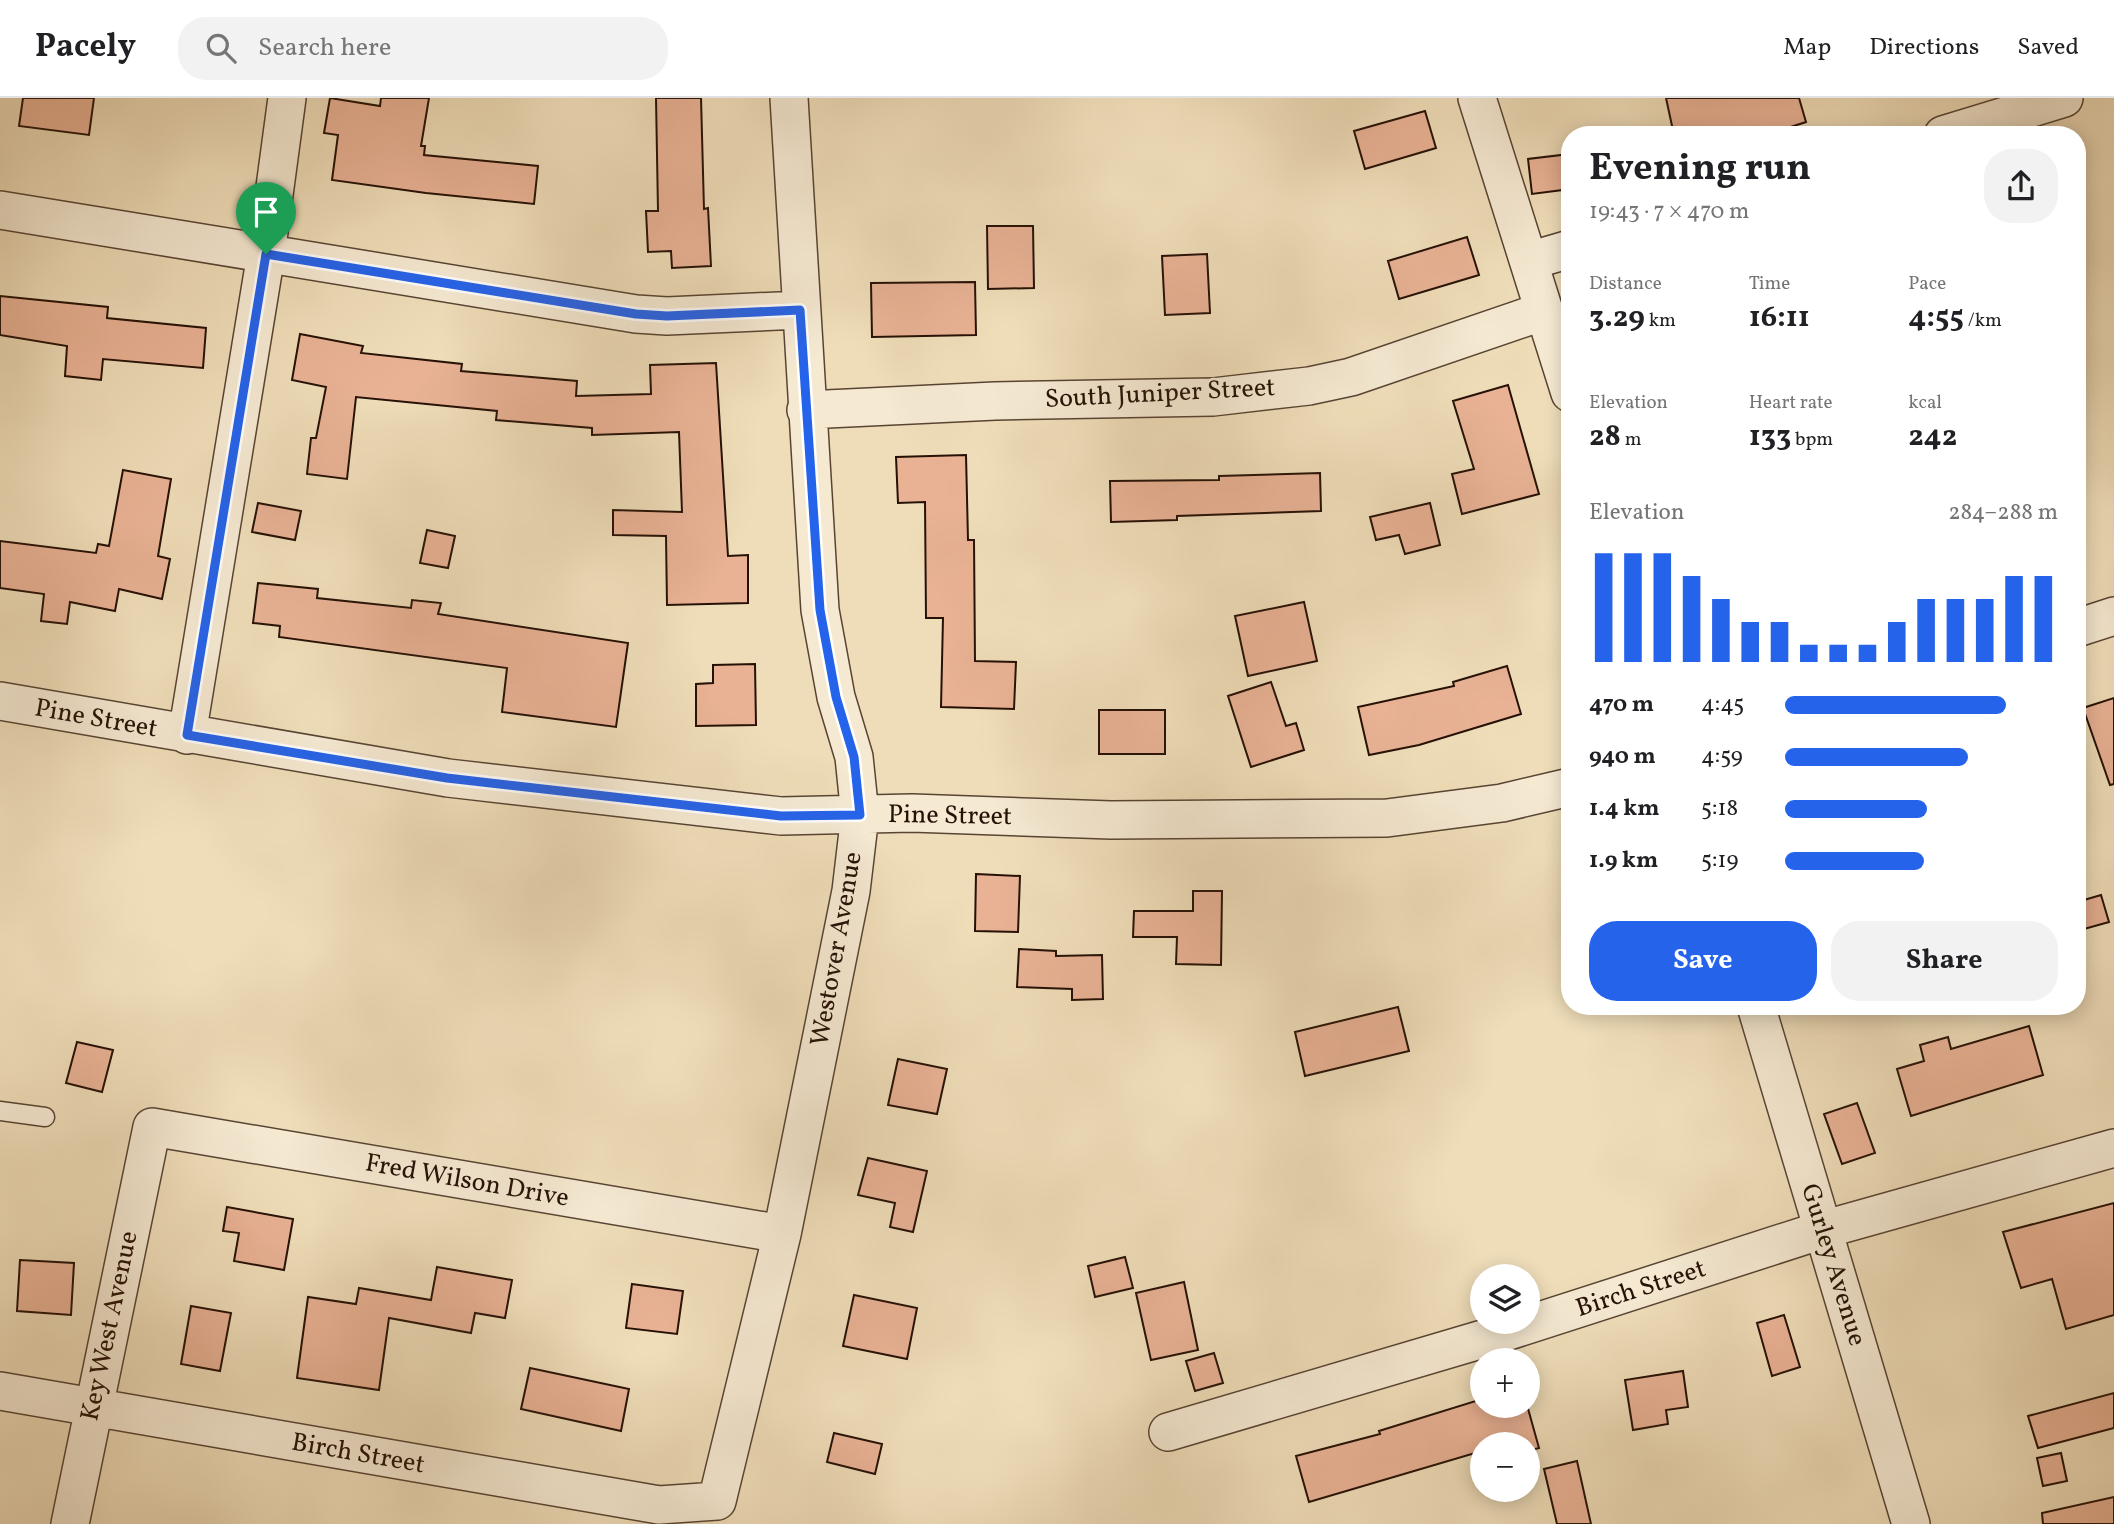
<!DOCTYPE html>
<html lang="en">
<head>
<meta charset="utf-8">
<style>
	:root { --surface:#fff; --page:#f2f2f2; --text:#202124; --muted:#757577; --line:#e0e0e0; --accent:#2563eb }
	body { margin:0; font-family:Vollkorn,serif; background:var(--page); color:var(--text); height:100vh; display:flex; flex-direction:column; font-size:26px; white-space:nowrap }
	* { box-sizing:border-box; margin:0 }
	p { font-size:23px; color:var(--muted) }
	.icon { flex:none; width:38px; height:38px; fill:none; stroke:currentColor; stroke-width:2; stroke-linecap:round; stroke-linejoin:round }
	.map { position:relative; flex:1; overflow:hidden }
	.panel { position:absolute; left:1561px; top:28px; width:525px; height:889px; display:flex; flex-direction:column; background:var(--surface); border-radius:28px; box-shadow:0 4px 18px #0003 }
	.panel>* { flex:none }
	.tools { position:absolute; left:1470px; top:1166px; display:grid; gap:14px }
	.tools a { display:grid; place-items:center; width:70px; height:70px; border-radius:50%; background:var(--surface); box-shadow:0 4px 18px #0003; font-size:35px }
	.pin { position:absolute; display:grid; place-items:center; width:60px; height:60px; color:#fff; margin:-72px -30px; border-radius:50% 50% 50% 0; rotate:-45deg; box-shadow:0 0 7px #0007 }
	.pin .icon { rotate:45deg }
	.round { display:grid; place-items:center; flex:none; width:74px; height:74px; border-radius:28px; background:var(--page) }
	.headline { display:flex; align-items:center; justify-content:space-between; height:119px; padding:0 28px }
	h1 { font-size:38px; font-weight:700; line-height:52px }
	.figures { display:grid; grid-template-columns:repeat(3,1fr); gap:10px; height:119px; padding:7px 28px }
	.figures div { display:grid; align-content:center }
	.figures b { font-size:30px; font-weight:700 }
	.figures small { font-size:19px; font-weight:400 }
	.figures p { font-size:19px }
	.chart { height:196px; padding:14px 28px }
	.chart p { display:flex; justify-content:space-between }
	.chart svg { width:100%; height:126px; margin-top:7px; stroke:var(--accent); stroke-width:6 }
	.primary-button { display:flex; gap:14px; margin-top:auto; padding:14px 28px }
	.primary-button a { flex:1; height:80px; border-radius:28px; background:var(--accent); color:#fff; font-size:28px; font-weight:700; line-height:80px; text-align:center }
	.primary-button a+a { background:var(--page); color:var(--text) }
	ul { padding:0 28px; list-style:none; font-size:23px }
	li { display:grid; grid-template-columns:112px 84px 1fr; align-items:center; height:52px }
	li i { height:18px; border-radius:9px; background:var(--accent) }
	header { display:flex; align-items:center; gap:42px; box-sizing:border-box; height:98px; padding:0 35px; background:var(--surface); border-bottom:2px solid var(--line) }
	header strong { font-size:33px }
	nav { display:flex; gap:38px; margin-inline-start:auto; font-size:24px }
	.search { width:490px; height:63px; background:var(--page); display:flex; align-items:center; gap:18px; box-sizing:border-box; padding:0 24px; border-radius:28px; color:var(--muted); font-size:26px }
	.map>svg:first-child { display:block }
</style>
</head>
<body>
<header>
<strong>Pacely</strong>
<div class="search"><svg class="icon" aria-label="search" viewBox="0 0 24 24"><circle cx="10" cy="10" r="6"/><path d="M15 15l6 6"/></svg>Search here</div>
<nav><a>Map</a><a>Directions</a><a>Saved</a></nav>
</header>
<div class="map">
<svg width="2114" height="1426" viewBox="0 0 2114 1426">
	<rect width="100%" height="100%" fill="#efddb9"/>
	<filter id="stains"><feTurbulence type="fractalNoise" baseFrequency=".00286" numOctaves="4"/><feColorMatrix values="0 0 0 0 .2 0 0 0 0 .09 0 0 0 0 .02 0 0 0 .5 -.17"/></filter>
	<radialGradient id="worn" r=".72"><stop offset=".6" stop-color="#630" stop-opacity="0"/><stop offset="1" stop-color="#630" stop-opacity=".3"/></radialGradient>
	<path fill="#e9b295" stroke="#261106" stroke-width="2" d="M 23,0 L 94,0 L 89,37 L 19,28 Z
		M 330,0 L 380,8 L 381,0 L 429,0 L 421,48 L 425,48 L 424,57 L 538,68 L 534,106 L 426,95 L 332,82 L 338,37 L 324,35 Z
		M 656,0 L 701,0 L 704,111 L 708,110 L 711,168 L 672,170 L 671,153 L 648,154 L 646,113 L 658,113 Z
		M 1666,0 L 1799,0 L 1806,24 L 1766,37 L 1674,37 Z
		M 1425,13 L 1436,50 L 1365,71 L 1354,33 Z
		M 1570,56 L 1570,91 L 1532,96 L 1528,61 Z
		M 987,128 L 1033,128 L 1034,190 L 988,191 Z
		M 1467,139 L 1479,177 L 1399,201 L 1388,163 Z
		M 1207,156 L 1210,215 L 1165,217 L 1162,158 Z
		M 975,184 L 976,237 L 872,239 L 871,185 Z
		M 0,198 L 108,209 L 107,220 L 206,230 L 203,270 L 103,261 L 101,282 L 65,278 L 67,248 L 0,237 Z
		M 300,236 L 363,248 L 361,255 L 462,266 L 461,273 L 577,283 L 576,298 L 651,296 L 650,267 L 716,265 L 728,458 L 748,457 L 748,505 L 667,507 L 666,438 L 613,437 L 613,412 L 682,414 L 679,334 L 592,337 L 592,330 L 496,322 L 497,313 L 356,299 L 347,381 L 307,376 L 311,340 L 316,340 L 326,289 L 292,282 Z
		M 1508,287 L 1539,396 L 1462,416 L 1452,376 L 1474,371 L 1453,303 Z
		M 966,357 L 968,442 L 974,442 L 975,563 L 1016,564 L 1014,611 L 941,609 L 943,520 L 926,520 L 925,404 L 898,405 L 896,359 Z
		M 123,372 L 171,381 L 158,458 L 170,461 L 162,501 L 119,491 L 115,513 L 70,504 L 67,526 L 41,523 L 44,496 L 0,490 L 0,443 L 96,455 L 98,446 L 109,448 Z
		M 1320,375 L 1321,413 L 1177,418 L 1177,422 L 1111,424 L 1110,383 L 1219,382 L 1219,378 Z
		M 258,405 L 301,413 L 295,442 L 252,434 Z
		M 1430,405 L 1440,447 L 1405,456 L 1399,437 L 1376,442 L 1370,419 Z
		M 427,432 L 455,438 L 448,470 L 420,465 Z
		M 258,485 L 318,491 L 317,500 L 411,510 L 412,502 L 441,505 L 438,516 L 628,545 L 616,629 L 502,614 L 507,570 L 279,539 L 280,528 L 253,525 Z
		M 1304,504 L 1317,563 L 1248,578 L 1235,518 Z
		M 755,566 L 756,627 L 696,628 L 696,586 L 713,585 L 713,567 Z
		M 1507,568 L 1521,616 L 1419,647 L 1369,657 L 1358,609 L 1454,588 L 1453,584 Z
		M 1271,584 L 1286,628 L 1296,625 L 1304,652 L 1251,669 L 1228,598 Z
		M 2114,600 L 2114,686 L 2110,687 L 2083,610 Z
		M 1099,612 L 1165,612 L 1165,656 L 1099,656 Z
		M 976,776 L 1020,778 L 1018,834 L 975,833 Z
		M 1193,793 L 1222,793 L 1221,867 L 1176,866 L 1177,839 L 1133,839 L 1134,813 L 1193,813 Z
		M 2101,797 L 2109,824 L 2077,833 L 2077,804 Z
		M 1019,851 L 1056,853 L 1056,858 L 1102,857 L 1103,901 L 1072,902 L 1072,891 L 1017,889 Z
		M 1398,909 L 1409,953 L 1305,978 L 1295,934 Z
		M 2029,928 L 2043,977 L 1911,1018 L 1897,971 L 1924,963 L 1920,947 L 1948,939 L 1951,951 Z
		M 77,944 L 113,952 L 102,994 L 66,985 Z
		M 898,961 L 947,971 L 937,1016 L 888,1007 Z
		M 1857,1005 L 1875,1055 L 1842,1066 L 1824,1016 Z
		M 868,1060 L 927,1073 L 913,1134 L 890,1129 L 895,1105 L 858,1097 Z
		M 2114,1105 L 2114,1217 L 2066,1231 L 2052,1181 L 2021,1190 L 2003,1134 Z
		M 227,1109 L 293,1121 L 284,1172 L 234,1163 L 239,1135 L 223,1133 Z
		M 1125,1159 L 1133,1190 L 1095,1199 L 1088,1168 Z
		M 20,1162 L 74,1165 L 71,1217 L 17,1213 Z
		M 437,1169 L 512,1182 L 505,1220 L 475,1215 L 471,1235 L 389,1220 L 379,1292 L 297,1280 L 308,1199 L 356,1206 L 359,1190 L 431,1202 Z
		M 1184,1184 L 1198,1252 L 1151,1262 L 1136,1195 Z
		M 632,1186 L 683,1193 L 677,1236 L 626,1230 Z
		M 854,1197 L 917,1210 L 907,1261 L 843,1248 Z
		M 191,1208 L 231,1215 L 220,1273 L 181,1266 Z
		M 1784,1217 L 1800,1269 L 1772,1278 L 1757,1225 Z
		M 1214,1255 L 1223,1285 L 1195,1293 L 1186,1263 Z
		M 530,1270 L 629,1291 L 621,1333 L 521,1311 Z
		M 1683,1273 L 1688,1309 L 1666,1312 L 1668,1326 L 1633,1332 L 1625,1282 Z
		M 2114,1295 L 2114,1330 L 2038,1350 L 2028,1318 Z
		M 1482,1301 L 1482,1307 L 1527,1307 L 1539,1350 L 1528,1353 L 1528,1346 L 1482,1346 L 1482,1353 L 1309,1404 L 1296,1358 L 1380,1336 L 1379,1333 Z
		M 834,1335 L 882,1346 L 875,1376 L 827,1364 Z
		M 2061,1355 L 2067,1383 L 2043,1388 L 2037,1360 Z
		M 1577,1363 L 1591,1426 L 1557,1426 L 1544,1371 Z
		M 2114,1399 L 2114,1426 L 2043,1426 L 2042,1415 Z"/>
	<g fill="none" stroke-linecap="round" stroke-linejoin="round">
		<defs>
			<path id="service" d="M 0,1013 L 45,1019"/>
			<path id="minor" d="M 1477,0 L 1570,295
				M 1943,37 L 2064,0
				M 0,112 L 636,216 L 667,218 L 800,212
				M 1529,163 L 1570,151
				M 806,312 L 995,303 L 1213,299 L 1309,288 L 1351,279 L 1544,213
				M 2077,530 L 2114,518
				M 0,603 L 448,680 L 781,718 L 912,715 L 1111,722 L 1387,720 L 1502,705 L 1570,689
				M 187,637 L 266,156 L 287,0
				M 1756,908 L 1911,1426
				M 0,1293 L 659,1407 L 717,1403 L 782,1136 L 851,793 L 860,717 L 854,659 L 836,599 L 820,512 L 789,0
				M 1168,1334 L 1493,1238 L 1822,1132 L 2114,1050
				M 70,1426 L 152,1029 L 782,1136"/>
		</defs>
		<use href="#service" stroke="#584433" stroke-width="21"/>
		<use href="#minor" stroke="#584433" stroke-width="40"/>
		<use href="#service" stroke="#f5e9d2" stroke-width="18"/>
		<use href="#minor" stroke="#f5e9d2" stroke-width="37"/>
	</g>
	<g fill="none" stroke-linecap="round" stroke-linejoin="round">
		<defs>
			<path id="route" d="M 266,156 L 636,216 L 667,218 L 800,212 L 820,512 L 836,599 L 854,659 L 860,717 L 781,718 L 447,680 L 187,637 Z"/>
		</defs>
		<use href="#route" stroke="#fff" stroke-width="14"/>
		<use href="#route" stroke="#2563eb" stroke-width="9"/>
	</g>
	<g text-anchor="middle" dominant-baseline="central" stroke-width="5" stroke-linejoin="round" paint-order="stroke">
		<g font-size="26" fill="#261106" stroke="#f5e9d2">
			<text transform="translate(1160 296) rotate(-3)">South Juniper Street</text>
			<text transform="translate(96 621) rotate(10)">Pine Street</text>
			<text transform="translate(950 718) rotate(1)">Pine Street</text>
			<text transform="translate(837 851) rotate(-80)">Westover Avenue</text>
			<text transform="translate(467 1083) rotate(10)">Fred Wilson Drive</text>
			<text transform="translate(1833 1167) rotate(73)">Gurley Avenue</text>
			<text transform="translate(1641 1191) rotate(-18)">Birch Street</text>
			<text transform="translate(110 1228) rotate(-78)">Key West Avenue</text>
			<text transform="translate(358 1356) rotate(10)">Birch Street</text>
		</g>
	</g>
	<rect width="100%" height="100%" filter="url(#stains)"/>
	<rect width="100%" height="100%" fill="url(#worn)"/>
</svg>
<div class="tools">
<a><svg class="icon" aria-label="layers" viewBox="0 0 24 24"><path d="M12 4l9 5-9 5-9-5zM3 14l9 5 9-5"/></svg></a>
<a>+</a>
<a>−</a>
</div>
<div class="pin" style="left:266px;top:156px;background:#1e9e55"><svg class="icon" aria-label="arrive" viewBox="0 0 24 24"><path d="M6 21V4h12l-3 4 3 4H6"/></svg></div>
<section class="panel">
<div class="headline"><div><h1>Evening run</h1><p>19:43 · 7 × 470 m</p></div><a class="round"><svg class="icon" aria-label="share" viewBox="0 0 24 24"><path d="M12 15V3M7 8l5-5 5 5M5 13v7h14v-7"/></svg></a></div>
<div class="figures">
<div><p>Distance</p><b>3.29<small> km</small></b></div>
<div><p>Time</p><b>16:11</b></div>
<div><p>Pace</p><b>4:55<small> /km</small></b></div>
</div>
<div class="figures">
<div><p>Elevation</p><b>28<small> m</small></b></div>
<div><p>Heart rate</p><b>133<small> bpm</small></b></div>
<div><p>kcal</p><b>242</b></div>
</div>
<div class="chart"><p><span>Elevation</span>284–288 m</p>
<svg viewBox="0 0 160 44" preserveAspectRatio="none"><path d="M5 44V6M15 44V6M25 44V6M35 44V14M45 44V22M55 44V30M65 44V30M75 44V38M85 44V38M95 44V38M105 44V30M115 44V22M125 44V22M135 44V22M145 44V14M155 44V14"/></svg>
</div>
<ul>
<li><b>470 m</b>4:45<i style="width:81%"></i></li>
<li><b>940 m</b>4:59<i style="width:67%"></i></li>
<li><b>1.4 km</b>5:18<i style="width:52%"></i></li>
<li><b>1.9 km</b>5:19<i style="width:51%"></i></li>
</ul>
<div class="primary-button"><a>Save</a><a>Share</a></div>
</section>
</div>
</body>
</html>
